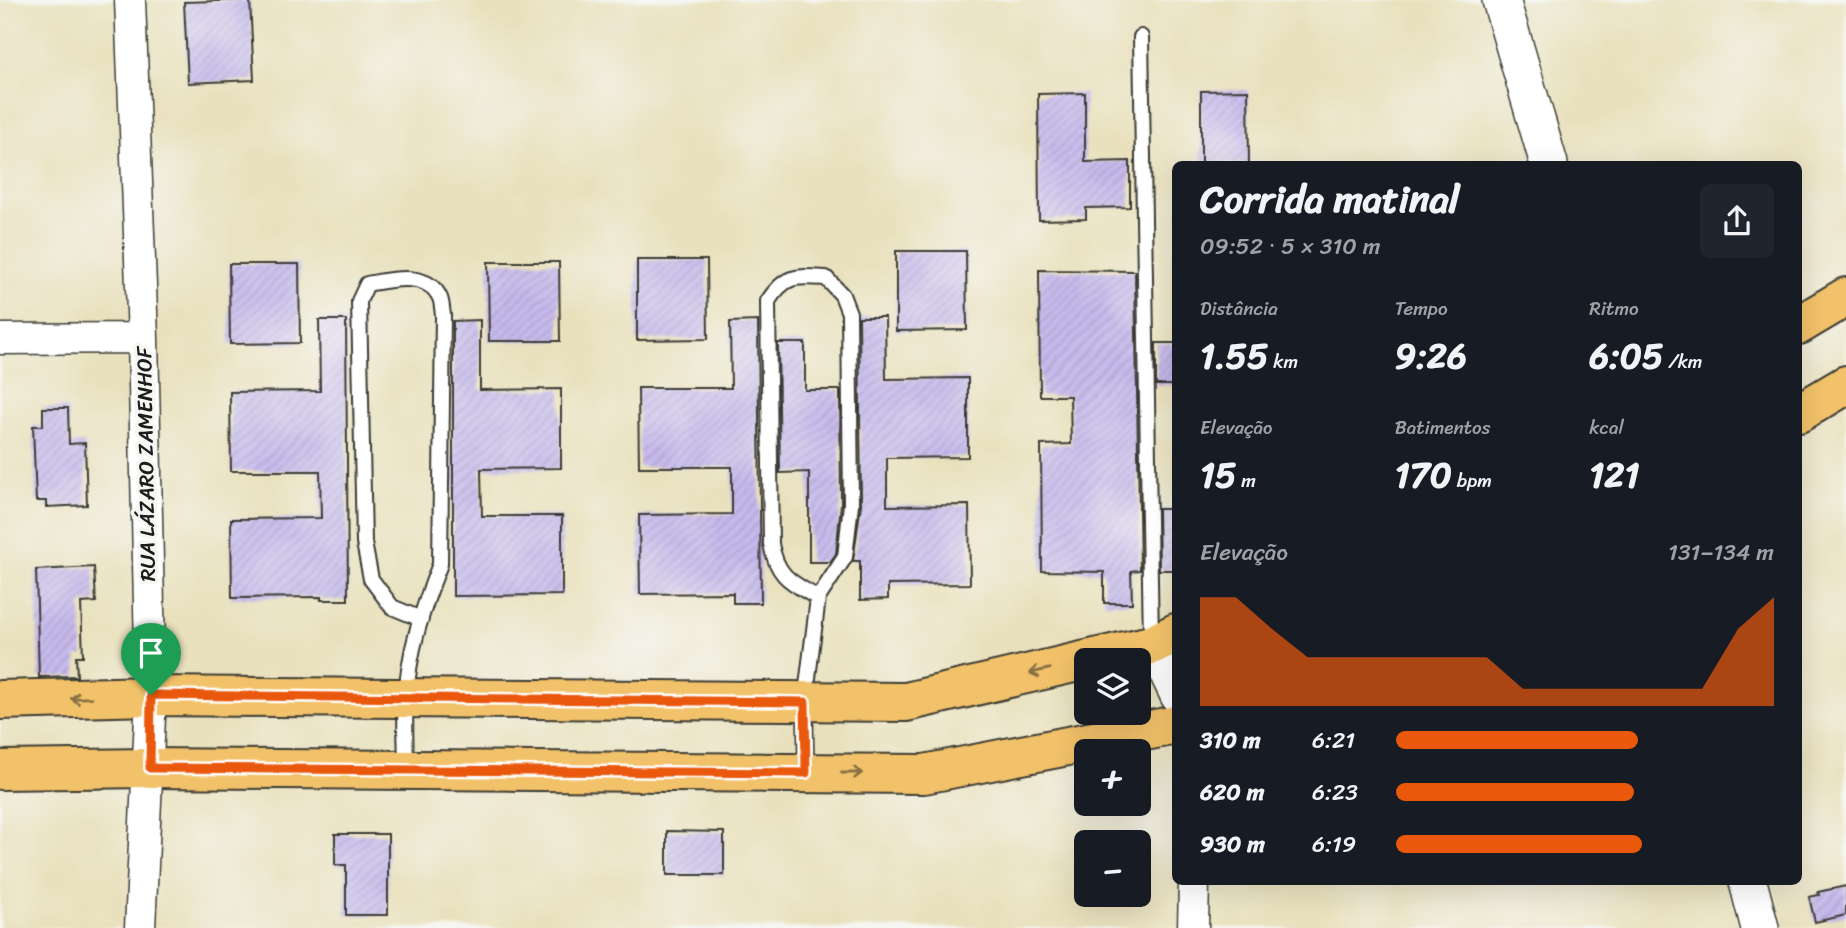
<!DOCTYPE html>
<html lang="pt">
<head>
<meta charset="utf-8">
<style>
	:root { --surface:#171b24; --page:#20242c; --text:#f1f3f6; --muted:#9ea1a6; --accent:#ea580c }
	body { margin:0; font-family:Sriracha,sans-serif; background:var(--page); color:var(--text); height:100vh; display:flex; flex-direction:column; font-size:26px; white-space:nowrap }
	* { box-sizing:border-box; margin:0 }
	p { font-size:23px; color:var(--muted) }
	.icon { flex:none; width:38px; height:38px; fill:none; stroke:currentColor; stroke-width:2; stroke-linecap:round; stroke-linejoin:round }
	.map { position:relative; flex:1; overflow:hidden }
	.details { position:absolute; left:1172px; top:161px; width:630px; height:724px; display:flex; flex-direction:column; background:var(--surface); border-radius:10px; box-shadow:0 7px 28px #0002 }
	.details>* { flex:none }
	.fabs { position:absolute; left:1074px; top:648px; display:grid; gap:14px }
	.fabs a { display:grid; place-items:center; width:77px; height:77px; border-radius:10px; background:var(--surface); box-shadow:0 7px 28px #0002; font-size:35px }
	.pin { position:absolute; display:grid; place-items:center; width:60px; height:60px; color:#fff; margin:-72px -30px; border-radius:50% 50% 50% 0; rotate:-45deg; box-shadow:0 0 7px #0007 }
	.pin .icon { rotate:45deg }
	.round { display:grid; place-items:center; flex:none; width:74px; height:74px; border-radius:10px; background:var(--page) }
	.summary { display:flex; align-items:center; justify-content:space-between; height:119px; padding:0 28px }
	h1 { font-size:38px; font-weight:700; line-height:52px }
	.stats { display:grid; grid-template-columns:repeat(3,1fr); gap:10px; height:119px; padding:7px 28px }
	.stats div { display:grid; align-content:center }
	.stats b { font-size:35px; font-weight:700 }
	.stats small { font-size:19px; font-weight:400 }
	.stats p { font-size:19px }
	.chart { height:196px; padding:14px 28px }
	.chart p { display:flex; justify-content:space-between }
	.chart svg { width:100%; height:126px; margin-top:7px; fill:var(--accent); opacity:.7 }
	ul { padding:0 28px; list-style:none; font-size:23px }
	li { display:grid; grid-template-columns:112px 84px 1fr; align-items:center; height:52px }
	li i { height:18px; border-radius:9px; background:var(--accent) }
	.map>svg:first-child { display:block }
</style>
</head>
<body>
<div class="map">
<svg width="1846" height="928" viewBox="0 0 1846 928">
	<defs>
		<pattern id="building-hatch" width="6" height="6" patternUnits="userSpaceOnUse" patternTransform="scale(1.75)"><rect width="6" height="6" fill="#c6baec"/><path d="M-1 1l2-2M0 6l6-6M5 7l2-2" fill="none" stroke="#aa9fca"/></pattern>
	</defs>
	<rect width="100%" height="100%" fill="#f6f6f2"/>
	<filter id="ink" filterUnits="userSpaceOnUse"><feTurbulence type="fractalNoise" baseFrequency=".0143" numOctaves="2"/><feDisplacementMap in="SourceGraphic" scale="14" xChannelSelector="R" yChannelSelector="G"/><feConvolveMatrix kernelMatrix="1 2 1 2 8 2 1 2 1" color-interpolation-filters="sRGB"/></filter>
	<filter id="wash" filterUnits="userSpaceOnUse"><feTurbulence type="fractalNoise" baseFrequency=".00686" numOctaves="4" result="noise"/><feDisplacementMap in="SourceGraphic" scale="28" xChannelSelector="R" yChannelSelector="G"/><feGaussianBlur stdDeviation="1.57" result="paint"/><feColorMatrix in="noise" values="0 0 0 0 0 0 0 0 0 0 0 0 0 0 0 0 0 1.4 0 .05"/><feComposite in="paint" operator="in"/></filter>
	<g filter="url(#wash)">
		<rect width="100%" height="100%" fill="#e9e1bd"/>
		<g id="blocks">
			<path fill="url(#building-hatch)" d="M 250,0 L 254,80 L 188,83 L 184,2 Z
				M 1248,90 L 1249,164 L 1201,164 L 1201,91 Z
				M 1085,93 L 1085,162 L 1130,161 L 1130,207 L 1086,208 L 1086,219 L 1039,220 L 1038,94 Z
				M 896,251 L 966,251 L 967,330 L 896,331 Z
				M 637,260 L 707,260 L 708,339 L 637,340 Z
				M 488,262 L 559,262 L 560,341 L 489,341 Z
				M 229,264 L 299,264 L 300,343 L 230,344 Z
				M 1039,270 L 1135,271 L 1140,570 L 1131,571 L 1132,603 L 1104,603 L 1104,572 L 1042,571 L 1041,445 L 1071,444 L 1070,396 L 1040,396 Z
				M 859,317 L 885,317 L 886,379 L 968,378 L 968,457 L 887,458 L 887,506 L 969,505 L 970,584 L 888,585 L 888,599 L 860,600 L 860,561 L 853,561 L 861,504 Z
				M 319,320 L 346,320 L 348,600 L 321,600 L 321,597 L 232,598 L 231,519 L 321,518 L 320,471 L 231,471 L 230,392 L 320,391 Z
				M 480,320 L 480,390 L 561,389 L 561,468 L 481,469 L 482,516 L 562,516 L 562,595 L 453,596 L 453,321 Z
				M 758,321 L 761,603 L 733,603 L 733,593 L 640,594 L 639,515 L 732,514 L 732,467 L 639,467 L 638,388 L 731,388 L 730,322 Z
				M 778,343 L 805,343 L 805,390 L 840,390 L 841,504 L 836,554 L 830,562 L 809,562 L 809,472 L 780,473 Z
				M 1156,343 L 1176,343 L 1176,385 L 1156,385 Z
				M 43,408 L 68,408 L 69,444 L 85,443 L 87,505 L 46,507 L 46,501 L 36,501 L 33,426 L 43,426 Z
				M 1158,509 L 1176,509 L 1176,570 L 1159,570 Z
				M 94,567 L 96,602 L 81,603 L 83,656 L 76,656 L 77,676 L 39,677 L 36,570 Z
				M 667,831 L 724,832 L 724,875 L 667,875 Z
				M 335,834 L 388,834 L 388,915 L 346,915 L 346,865 L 335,865 Z
				M 1846,886 L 1846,915 L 1815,922 L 1809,897 L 1819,895 L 1818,892 Z"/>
		</g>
	</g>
	<g filter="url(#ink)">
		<use href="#blocks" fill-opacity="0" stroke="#3b3a34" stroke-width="2"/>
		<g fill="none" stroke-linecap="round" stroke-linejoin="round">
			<defs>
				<path id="service" d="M 1141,37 L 1151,641
					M 406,770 C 406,746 404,723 406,699 C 408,653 423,607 440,564 L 443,315 C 442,309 442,303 440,298 C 428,270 389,280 367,284 L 359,301 L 364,543 L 371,579 L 392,607 L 421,619
					M 806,772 L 805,702 L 818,598 L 845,557 L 851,504 L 849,313 L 842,295 L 826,278 C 796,276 786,274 768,301 L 771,544 C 777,577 791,582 818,598"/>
				<path id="minor" d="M 130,0 L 143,338 L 151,696 L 140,928
					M 0,339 L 143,338
					M 1151,645 L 1176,697
					M 1193,928 L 1194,882"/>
				<path id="tertiary" d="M 1501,0 L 1549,164
					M 1748,882 L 1760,928"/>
				<path id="primary" d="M 1799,325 L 1846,297
					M 1799,413 L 1846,385
					M 0,700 L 151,696 L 906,702 L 1151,645 L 1176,633
					M 0,770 L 150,768 L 924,774 L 1176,725"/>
			</defs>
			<use href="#service" stroke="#3b3a34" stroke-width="18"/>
			<use href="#minor" stroke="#3b3a34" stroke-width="33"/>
			<use href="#tertiary" stroke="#3b3a34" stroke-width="40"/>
			<use href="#primary" stroke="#3b3a34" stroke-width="42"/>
			<use href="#service" stroke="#fff" stroke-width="14"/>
			<use href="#minor" stroke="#fff" stroke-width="30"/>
			<use href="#tertiary" stroke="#fff" stroke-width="37"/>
			<use href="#primary" stroke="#f2c26a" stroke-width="38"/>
		</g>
		<defs><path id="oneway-shaft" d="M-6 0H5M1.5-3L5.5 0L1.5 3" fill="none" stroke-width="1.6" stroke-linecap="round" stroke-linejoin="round" transform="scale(1.75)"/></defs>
		<g stroke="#876f43">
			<use href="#oneway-shaft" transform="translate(1040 671) rotate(167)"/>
			<use href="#oneway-shaft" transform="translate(81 698) rotate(178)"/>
			<use href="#oneway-shaft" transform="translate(852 773)"/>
		</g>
	</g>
	<g fill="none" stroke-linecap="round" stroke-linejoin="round" filter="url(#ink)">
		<defs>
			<path id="route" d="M 151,695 L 805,702 L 806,773 L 150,768 Z"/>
		</defs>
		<use href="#route" stroke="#fff" stroke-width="14"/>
		<use href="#route" stroke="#ea580c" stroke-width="9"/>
	</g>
	<g text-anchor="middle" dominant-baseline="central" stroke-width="7" stroke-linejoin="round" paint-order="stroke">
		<g font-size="21" fill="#1c1c1c" stroke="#f6f6f2">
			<text transform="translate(146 464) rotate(-91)">RUA LÁZARO ZAMENHOF</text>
		</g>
	</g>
</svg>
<div class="fabs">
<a><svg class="icon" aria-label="layers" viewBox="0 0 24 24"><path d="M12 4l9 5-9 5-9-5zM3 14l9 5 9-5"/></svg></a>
<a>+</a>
<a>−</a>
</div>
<div class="pin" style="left:151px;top:695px;background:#1e9e55"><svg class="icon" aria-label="arrive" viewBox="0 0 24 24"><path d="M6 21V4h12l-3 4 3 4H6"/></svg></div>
<section class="details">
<div class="summary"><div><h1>Corrida matinal</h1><p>09:52 · 5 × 310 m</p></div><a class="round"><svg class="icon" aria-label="share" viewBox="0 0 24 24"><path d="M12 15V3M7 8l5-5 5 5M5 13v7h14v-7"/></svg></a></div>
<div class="stats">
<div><p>Distância</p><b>1.55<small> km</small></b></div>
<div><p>Tempo</p><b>9:26</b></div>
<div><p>Ritmo</p><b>6:05<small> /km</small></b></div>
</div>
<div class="stats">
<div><p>Elevação</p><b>15<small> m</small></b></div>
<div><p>Batimentos</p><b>170<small> bpm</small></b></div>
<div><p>kcal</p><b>121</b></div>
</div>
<div class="chart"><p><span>Elevação</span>131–134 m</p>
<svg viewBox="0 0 160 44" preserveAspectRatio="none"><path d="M0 44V6L10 6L20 17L30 27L40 27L50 27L60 27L70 27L80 27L90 38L100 38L110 38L120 38L130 38L140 38L150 17L160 6V44z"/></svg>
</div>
<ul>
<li><b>310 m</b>6:21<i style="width:64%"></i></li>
<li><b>620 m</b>6:23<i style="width:63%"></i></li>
<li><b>930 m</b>6:19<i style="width:65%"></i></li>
</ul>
</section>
</div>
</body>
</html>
